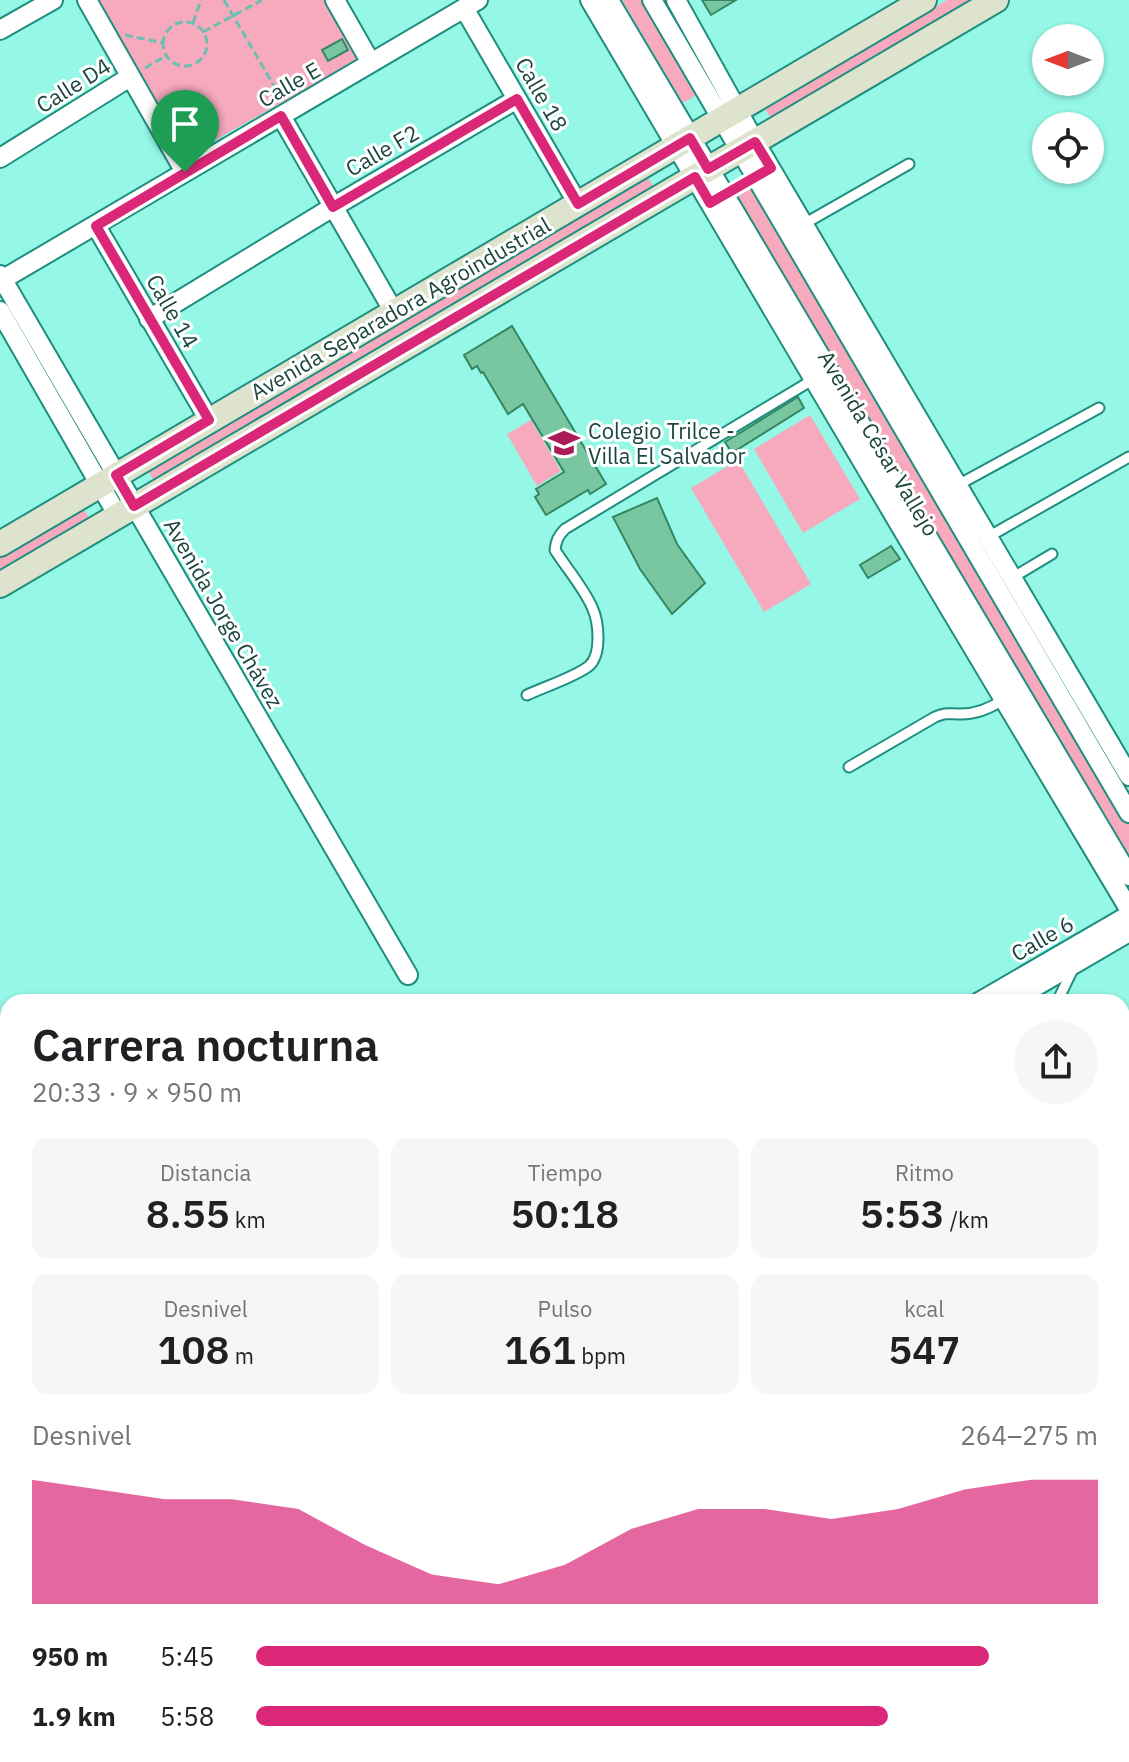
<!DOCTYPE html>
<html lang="es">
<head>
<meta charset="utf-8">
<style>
	:root { --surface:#fff; --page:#f6f6f6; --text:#202124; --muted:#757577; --accent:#db2777 }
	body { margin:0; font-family:"IBM Plex Sans",sans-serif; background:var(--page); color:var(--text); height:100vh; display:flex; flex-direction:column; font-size:30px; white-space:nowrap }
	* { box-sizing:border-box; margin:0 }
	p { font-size:26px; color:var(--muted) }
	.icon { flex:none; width:44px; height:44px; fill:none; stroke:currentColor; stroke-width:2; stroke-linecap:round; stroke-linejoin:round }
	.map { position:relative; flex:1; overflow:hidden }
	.panel { position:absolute; left:0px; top:994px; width:1130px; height:768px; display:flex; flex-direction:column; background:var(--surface); border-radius:24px 24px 0 0; box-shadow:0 2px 6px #0004 }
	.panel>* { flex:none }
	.needle { width:52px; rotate:270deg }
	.tools { position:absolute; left:1032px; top:24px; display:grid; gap:16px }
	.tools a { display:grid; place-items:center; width:72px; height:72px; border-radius:50%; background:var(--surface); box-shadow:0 2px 6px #0004; font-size:40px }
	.pin { position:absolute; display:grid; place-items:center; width:68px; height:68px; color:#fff; margin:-82px -34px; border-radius:50% 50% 50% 0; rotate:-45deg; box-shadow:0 0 8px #0007 }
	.pin .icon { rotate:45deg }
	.round { display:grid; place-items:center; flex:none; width:84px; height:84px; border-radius:42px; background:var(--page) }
	.summary { display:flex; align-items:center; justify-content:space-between; height:136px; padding:0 32px }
	h1 { font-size:44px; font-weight:600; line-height:60px }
	.stats { display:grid; grid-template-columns:repeat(3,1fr); gap:12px; height:136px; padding:8px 32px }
	.stats div { display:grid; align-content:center; border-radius:16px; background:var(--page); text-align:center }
	.stats b { font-size:40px; font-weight:600 }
	.stats small { font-size:22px; font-weight:400 }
	.stats p { font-size:22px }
	.chart { height:224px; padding:16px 32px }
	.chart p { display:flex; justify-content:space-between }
	.chart svg { width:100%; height:144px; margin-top:8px; fill:var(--accent); opacity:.7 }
	ul { padding:0 32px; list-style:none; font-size:26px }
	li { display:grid; grid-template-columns:128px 96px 1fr; align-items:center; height:60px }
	li i { height:20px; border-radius:10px; background:var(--accent) }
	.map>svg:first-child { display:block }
</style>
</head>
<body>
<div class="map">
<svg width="1129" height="1762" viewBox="0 0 1129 1762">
	<rect width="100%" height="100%" fill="#95f8e7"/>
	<path fill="#f7a9be" d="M 99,0 L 325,0 L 359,59 L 187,156 Z
		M 622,0 L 653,0 L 705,90 L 683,103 Z
		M 947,0 L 978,0 L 772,120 L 764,107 Z
		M 648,178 L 656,191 L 155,483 L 148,471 Z
		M 754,185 L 1129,822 L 1129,860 L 737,195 Z
		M 810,415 L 860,499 L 803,533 L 754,449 Z
		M 531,420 L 561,471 L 537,486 L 507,434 Z
		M 738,460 L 811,584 L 764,612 L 691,488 Z
		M 84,509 L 91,521 L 0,574 L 0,557 Z
		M 3,1605 L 8,1613 L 8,1738 L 0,1724 L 0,1606 Z
		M 18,1754 L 92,1754 L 97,1762 L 23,1762 Z"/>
	<path fill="#78c7a0" stroke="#358662" stroke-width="2" d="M 702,0 L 736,0 L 711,15 Z
		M 342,39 L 348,50 L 328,61 L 322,50 Z
		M 512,326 L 606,484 L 590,494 L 588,490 L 546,515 L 535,497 L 539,494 L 536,489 L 564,472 L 523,404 L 508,414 L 483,372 L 481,373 L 477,366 L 472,369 L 464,355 Z
		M 798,397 L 804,408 L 732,453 L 725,442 Z
		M 657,498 L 677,544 L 705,583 L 672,614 L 640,569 L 613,517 Z
		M 891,546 L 900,559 L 868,578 L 860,565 Z"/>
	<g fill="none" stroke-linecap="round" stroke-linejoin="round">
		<defs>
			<path id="lane" d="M 804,224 L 909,164
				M 958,485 L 1099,408
				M 988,537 L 1129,457
				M 1012,578 L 1052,554
				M 527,695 C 544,687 575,677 589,666 C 602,654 599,622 592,607 C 583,587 567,569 555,550 C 556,541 558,536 565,529 L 814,379
				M 849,767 L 935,717 C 946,712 949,714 961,714 C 977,714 991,708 1004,699
				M 1057,1002 L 1073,969
				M 1122,1108 L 1129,1103
				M 1122,1258 L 1129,1270
				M 1122,1385 L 1129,1393
				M 0,1392 L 8,1388
				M 1122,1430 L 1129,1426"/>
			<path id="street" d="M 87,0 L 185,172
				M 335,0 L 371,63
				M 590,0 L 914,549 L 1129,909
				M 609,0 L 1129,876
				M 652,0 L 1129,813
				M 676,0 L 755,142 L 1129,776
				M 464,8 L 578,204
				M 0,30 L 53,0
				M 281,116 L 394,312
				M 0,158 L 130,77
				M 96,226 L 209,420
				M 0,275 L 408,975
				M 0,281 L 478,0
				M 0,311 L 118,516
				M 149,319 L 333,207 L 517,99
				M 979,1002 L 1129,915
				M 1009,1002 L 1129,932
				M 0,1577 L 8,1590
				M 1122,1663 L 1129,1650
				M 105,1754 L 110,1762
				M 870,1754 L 875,1762
				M 0,1755 L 4,1762
				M 996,1762 L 1009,1754
				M 1066,1762 L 1070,1754
				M 1119,1762 L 1129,1745"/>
			<path id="secondary" d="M 0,544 L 924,0
				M 0,585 L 996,0"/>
		</defs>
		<use href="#lane" stroke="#1f8e7f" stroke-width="13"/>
		<use href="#street" stroke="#1f8e7f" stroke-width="22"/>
		<use href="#secondary" stroke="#1f8e7f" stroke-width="28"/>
		<path stroke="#6dbeb0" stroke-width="3" stroke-dasharray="8 4" stroke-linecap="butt" d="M 224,0 L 281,98
			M163 44a22 22 0 1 1 44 0a22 22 0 1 1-44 0Z
			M 193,23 L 201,0
			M 203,32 L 262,0
			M 125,35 L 163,43
			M 145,68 L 166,56
			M 0,1612 L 8,1625
			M 0,1652 L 8,1666
			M 0,1715 L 8,1728
			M 0,1716 L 8,1711
			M 23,1754 L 28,1762
			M 61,1754 L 66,1762
			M 85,1754 L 89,1762"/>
		<use href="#lane" stroke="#fff" stroke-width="9"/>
		<use href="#street" stroke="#fff" stroke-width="18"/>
		<use href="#secondary" stroke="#dde3cc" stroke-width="24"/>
	</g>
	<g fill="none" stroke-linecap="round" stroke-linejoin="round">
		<defs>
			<path id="route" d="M 517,99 L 578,204 L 690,138 L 708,169 L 755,142 L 771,168 L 710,203 L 695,177 L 134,506 L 116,475 L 209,420 L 96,226 L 281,116 L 333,207 Z"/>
		</defs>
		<use href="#route" stroke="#fff" stroke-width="16"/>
		<use href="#route" stroke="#db2777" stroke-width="10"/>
	</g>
	<defs>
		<symbol id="school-bare" viewBox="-9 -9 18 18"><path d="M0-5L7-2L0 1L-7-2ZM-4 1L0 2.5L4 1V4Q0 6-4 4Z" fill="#aa1c59" stroke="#fff" stroke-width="2.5" paint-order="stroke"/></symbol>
	</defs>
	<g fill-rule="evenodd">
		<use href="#school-bare" x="542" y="421" width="44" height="44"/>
	</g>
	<g text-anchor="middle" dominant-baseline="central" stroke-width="6" stroke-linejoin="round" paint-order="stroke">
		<g font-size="22" fill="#1b453e" stroke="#fff">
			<text transform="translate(289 84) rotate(-30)">Calle E</text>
			<text transform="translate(73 85) rotate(-32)">Calle D4</text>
			<text transform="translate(542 94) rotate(60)">Calle 18</text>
			<text transform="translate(382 150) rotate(-30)">Calle F2</text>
			<text transform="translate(400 308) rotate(-30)">Avenida Separadora Agroindustrial</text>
			<text transform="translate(173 311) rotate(60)">Calle 14</text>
			<text transform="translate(879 443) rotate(59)">Avenida César Vallejo</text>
			<text transform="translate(224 613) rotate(60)">Avenida Jorge Chávez</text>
			<text transform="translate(1042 938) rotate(-30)">Calle 6</text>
		</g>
		<g font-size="22" fill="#1b453e" stroke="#fff" text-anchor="start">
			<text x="588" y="430">Colegio Trilce -<tspan x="588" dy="25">Villa El Salvador</tspan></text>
		</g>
	</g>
</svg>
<div class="tools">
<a><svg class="needle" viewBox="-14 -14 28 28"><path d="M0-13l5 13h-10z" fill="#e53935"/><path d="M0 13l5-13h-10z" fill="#757577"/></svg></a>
<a><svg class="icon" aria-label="locate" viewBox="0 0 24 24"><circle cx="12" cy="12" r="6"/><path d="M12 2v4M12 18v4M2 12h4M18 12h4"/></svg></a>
</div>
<div class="pin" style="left:185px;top:172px;background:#1e9e55"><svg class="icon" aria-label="arrive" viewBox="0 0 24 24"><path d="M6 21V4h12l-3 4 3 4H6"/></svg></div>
<section class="panel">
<div class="summary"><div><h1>Carrera nocturna</h1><p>20:33 · 9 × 950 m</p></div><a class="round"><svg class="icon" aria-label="share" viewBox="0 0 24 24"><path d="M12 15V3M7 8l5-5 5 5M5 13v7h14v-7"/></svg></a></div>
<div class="stats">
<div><p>Distancia</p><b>8.55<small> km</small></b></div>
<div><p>Tiempo</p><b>50:18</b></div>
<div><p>Ritmo</p><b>5:53<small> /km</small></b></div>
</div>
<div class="stats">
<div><p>Desnivel</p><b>108<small> m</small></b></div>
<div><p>Pulso</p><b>161<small> bpm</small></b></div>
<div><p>kcal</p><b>547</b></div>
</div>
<div class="chart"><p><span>Desnivel</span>264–275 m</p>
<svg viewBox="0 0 160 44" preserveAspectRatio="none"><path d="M0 44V6L10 9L20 12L30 12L40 15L50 26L60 35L70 38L80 32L90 21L100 15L110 15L120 18L130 15L140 9L150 6L160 6V44z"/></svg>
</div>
<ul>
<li><b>950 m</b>5:45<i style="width:87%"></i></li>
<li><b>1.9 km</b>5:58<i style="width:75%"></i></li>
</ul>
</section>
</div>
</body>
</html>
